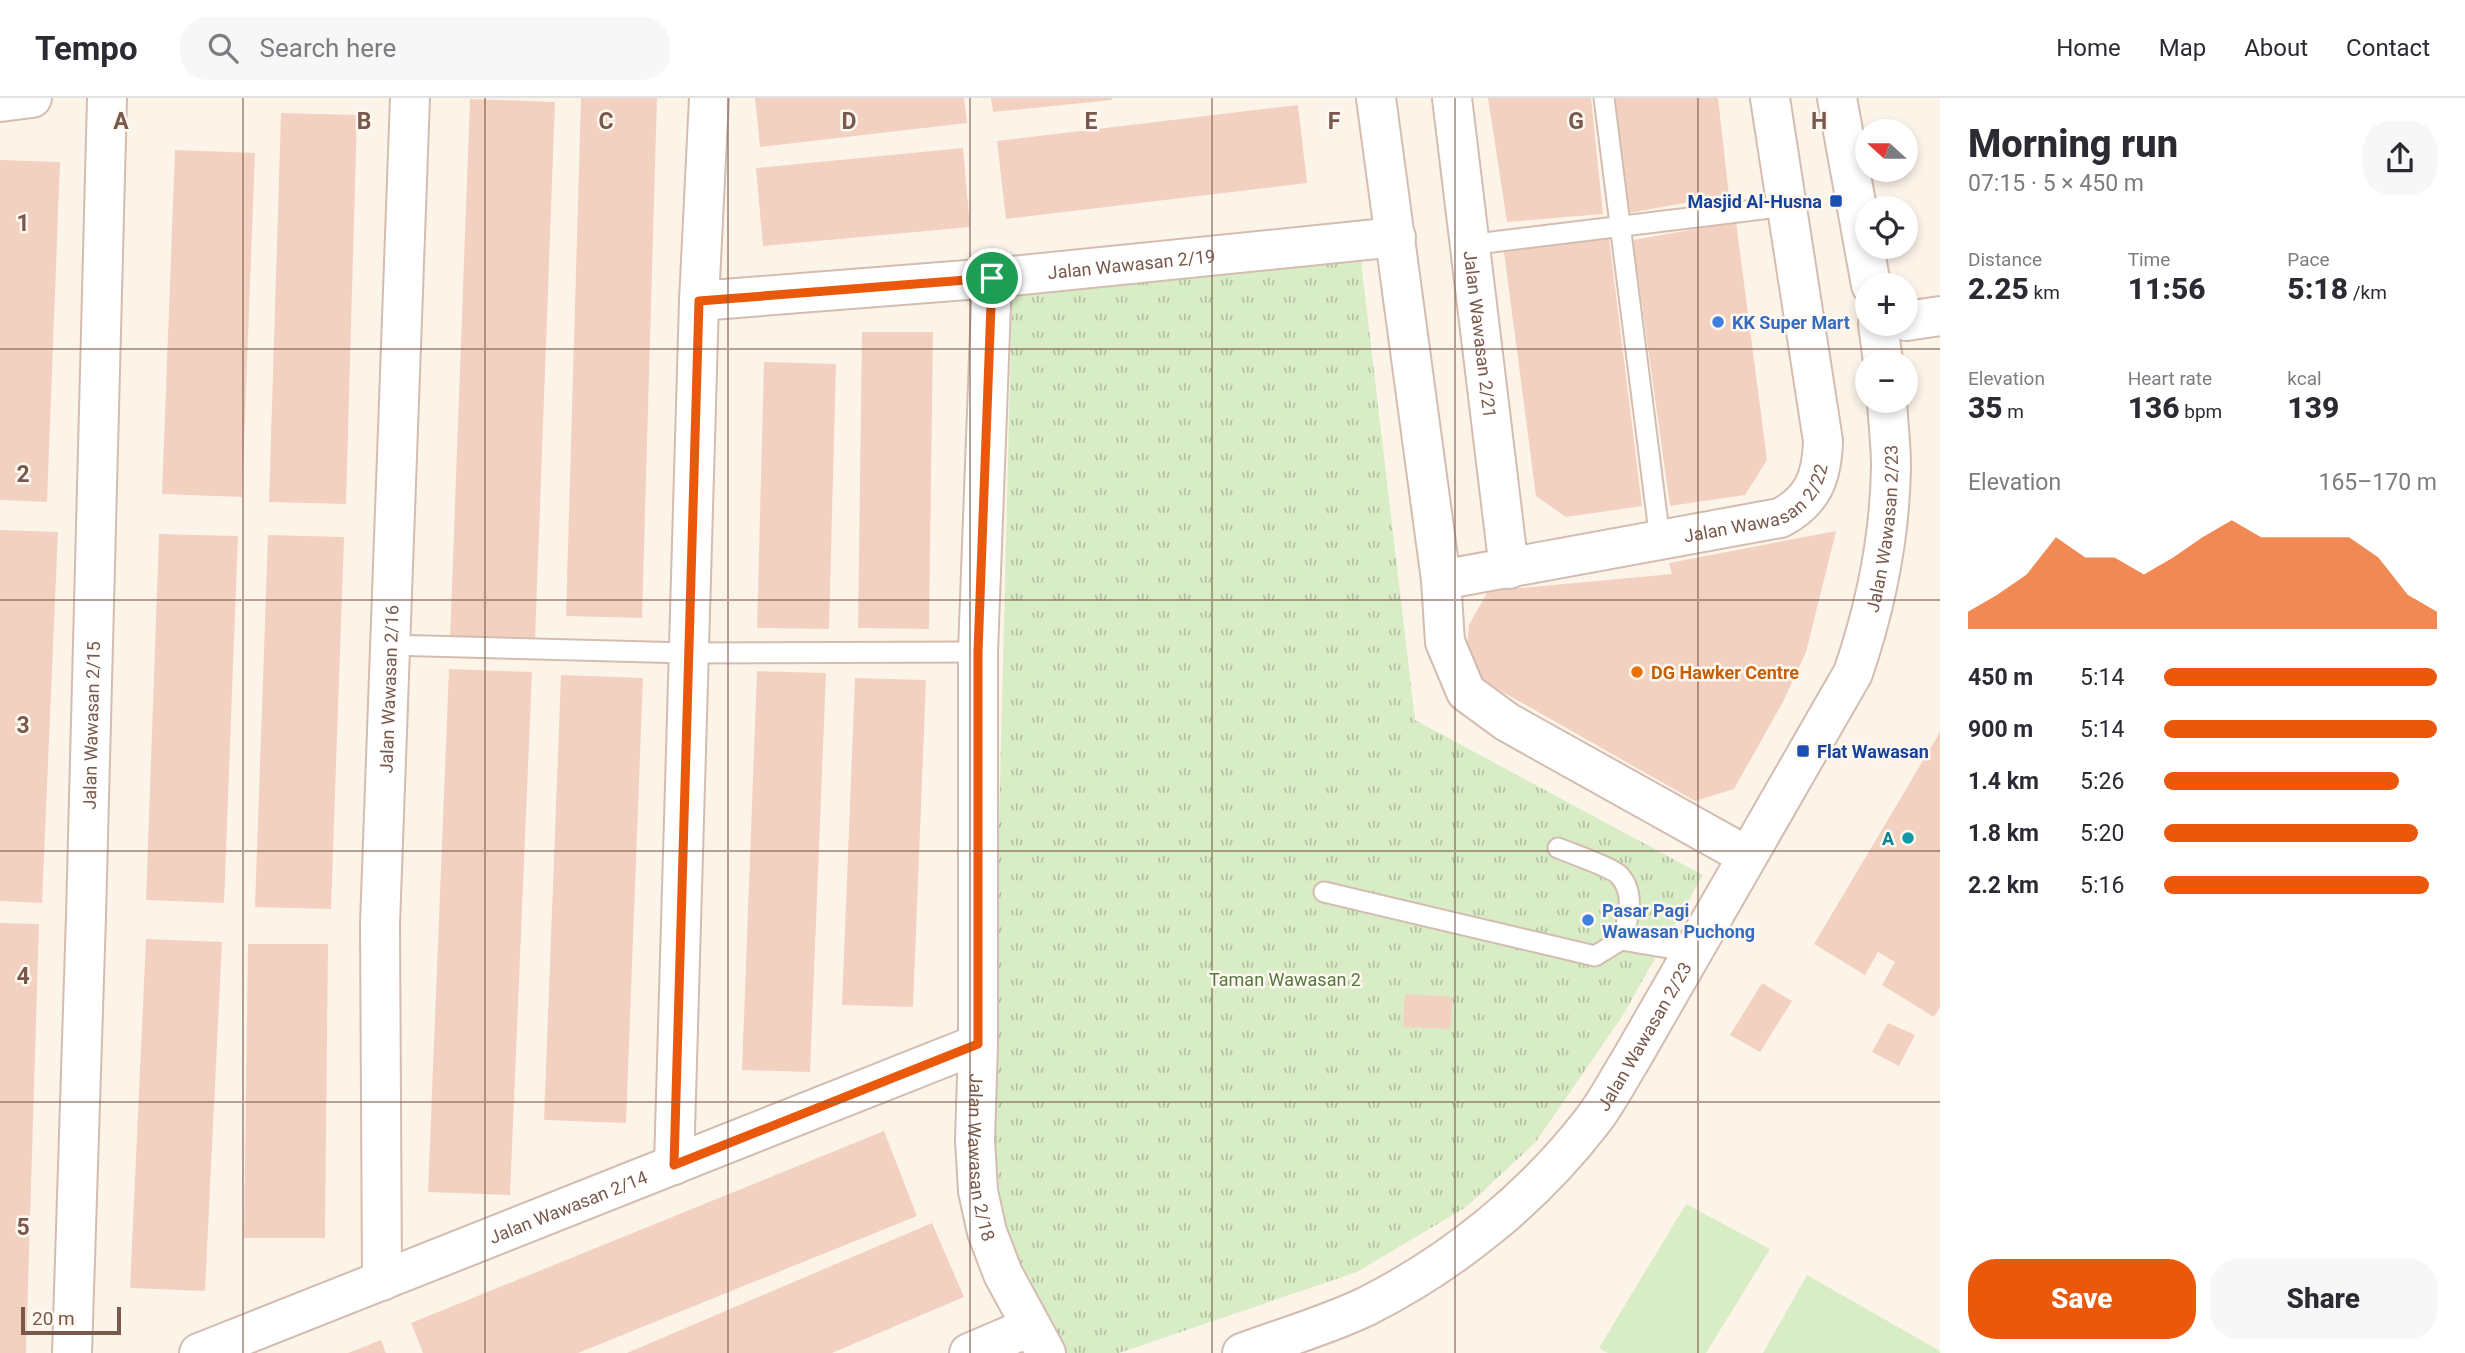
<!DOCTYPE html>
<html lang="en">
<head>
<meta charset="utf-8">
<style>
	:root { --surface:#fff; --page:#f7f7f7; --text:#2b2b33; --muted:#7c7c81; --line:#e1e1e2; --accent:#ea580c }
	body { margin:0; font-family:Roboto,sans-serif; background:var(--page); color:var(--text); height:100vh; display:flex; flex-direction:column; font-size:26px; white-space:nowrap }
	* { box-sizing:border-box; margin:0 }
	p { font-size:23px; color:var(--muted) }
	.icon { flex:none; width:38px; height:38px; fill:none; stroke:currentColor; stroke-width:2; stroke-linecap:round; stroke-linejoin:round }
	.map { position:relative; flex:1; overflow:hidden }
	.side { display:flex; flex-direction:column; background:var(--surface); width:525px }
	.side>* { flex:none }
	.needle { width:46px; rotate:291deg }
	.fabs { position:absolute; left:1855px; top:21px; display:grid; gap:14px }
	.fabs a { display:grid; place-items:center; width:63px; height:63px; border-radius:50%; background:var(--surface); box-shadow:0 4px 10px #0003; font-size:35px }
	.scale { position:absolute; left:21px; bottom:18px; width:100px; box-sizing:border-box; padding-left:7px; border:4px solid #79594b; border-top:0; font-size:19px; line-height:24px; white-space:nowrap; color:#79594b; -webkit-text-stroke:5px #fff8f0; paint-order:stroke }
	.pin { position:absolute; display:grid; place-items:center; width:60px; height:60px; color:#fff; margin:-30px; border:4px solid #fff; border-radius:50%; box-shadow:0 2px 7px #0007 }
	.round { display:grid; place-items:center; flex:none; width:74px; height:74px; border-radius:28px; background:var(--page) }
	.overview { display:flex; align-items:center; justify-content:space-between; height:119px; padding:0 28px }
	h1 { font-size:38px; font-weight:800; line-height:52px }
	.figures { display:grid; grid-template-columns:repeat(3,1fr); gap:10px; height:119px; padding:7px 28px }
	.figures div { display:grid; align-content:center }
	.figures b { font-size:30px; font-weight:800 }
	.figures small { font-size:19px; font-weight:400 }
	.figures p { font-size:19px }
	.chart { height:196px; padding:14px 28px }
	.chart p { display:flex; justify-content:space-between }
	.chart svg { width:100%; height:126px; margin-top:7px; fill:var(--accent); opacity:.7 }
	.primary-button { display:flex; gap:14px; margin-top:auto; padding:14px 28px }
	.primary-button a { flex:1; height:80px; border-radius:28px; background:var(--accent); color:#fff; font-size:28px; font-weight:800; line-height:80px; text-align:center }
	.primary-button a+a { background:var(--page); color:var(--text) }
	ul { padding:0 28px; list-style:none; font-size:23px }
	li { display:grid; grid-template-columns:112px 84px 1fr; align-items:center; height:52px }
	li i { height:18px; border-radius:9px; background:var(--accent) }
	header { display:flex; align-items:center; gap:42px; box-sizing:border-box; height:98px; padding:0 35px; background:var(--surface); border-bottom:2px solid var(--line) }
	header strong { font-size:33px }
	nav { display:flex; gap:38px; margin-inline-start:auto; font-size:24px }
	.search { width:490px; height:63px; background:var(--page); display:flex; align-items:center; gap:18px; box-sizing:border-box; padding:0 24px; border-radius:28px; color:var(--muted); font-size:26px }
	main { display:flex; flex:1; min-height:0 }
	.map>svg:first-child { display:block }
</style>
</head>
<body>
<header>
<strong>Tempo</strong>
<div class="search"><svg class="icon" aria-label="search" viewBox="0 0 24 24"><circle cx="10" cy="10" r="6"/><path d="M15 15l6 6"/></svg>Search here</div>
<nav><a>Home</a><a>Map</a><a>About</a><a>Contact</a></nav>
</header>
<main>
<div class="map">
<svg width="1940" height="1255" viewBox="0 0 1940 1255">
	<defs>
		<pattern id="park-tufts" width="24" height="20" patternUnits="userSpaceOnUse" patternTransform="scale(1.75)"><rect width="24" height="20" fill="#d8ecc6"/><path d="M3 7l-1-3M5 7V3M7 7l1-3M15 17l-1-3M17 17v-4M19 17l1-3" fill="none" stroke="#b4c2a3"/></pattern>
	</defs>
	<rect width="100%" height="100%" fill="#fdf4e9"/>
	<path fill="#d8ecc6" d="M 1686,1106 L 1770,1151 L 1706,1255 L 1608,1255 L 1599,1250 Z
		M 1807,1177 L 1940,1253 L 1940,1255 L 1763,1255 Z"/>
	<path fill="url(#park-tufts)" d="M 1361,163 L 1415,622 L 1703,777 L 1621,920 L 1535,1045 L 1466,1109 L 1357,1174 L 1119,1255 L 1064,1255 L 1013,1173 L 990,1091 L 1012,198 Z"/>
	<path fill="#f3d1c0" d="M 581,0 L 657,0 L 642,520 L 566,518 Z
		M 755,0 L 964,0 L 967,25 L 760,49 Z
		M 991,0 L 1112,0 L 1112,2 L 993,14 Z
		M 1488,0 L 1591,0 L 1603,116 L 1507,124 Z
		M 1615,0 L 1718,0 L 1729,97 L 1629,115 Z
		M 470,1 L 555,4 L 535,543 L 450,541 Z
		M 1298,7 L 1307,85 L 1006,121 L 997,43 Z
		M 281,15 L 357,17 L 346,406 L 269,404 Z
		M 963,50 L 970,129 L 763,148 L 756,70 Z
		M 175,52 L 255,55 L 242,399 L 162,396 Z
		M 0,62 L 60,64 L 47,404 L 0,402 Z
		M 1736,124 L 1767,362 L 1745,397 L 1670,408 L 1633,142 Z
		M 1609,140 L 1642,408 L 1566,419 L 1536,398 L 1504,154 Z
		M 862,234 L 933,234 L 929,531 L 858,530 Z
		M 764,264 L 836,266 L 829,531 L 757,530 Z
		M 0,432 L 58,434 L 42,805 L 0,803 Z
		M 1836,433 L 1806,554 L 1783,604 L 1734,691 L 1695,703 L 1485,584 L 1470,564 L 1467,545 L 1469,527 L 1488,493 L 1672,476 L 1669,465 Z
		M 159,436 L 238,438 L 224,805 L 146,802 Z
		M 268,437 L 344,439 L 331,811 L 255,809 Z
		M 449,571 L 532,574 L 510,1097 L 428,1094 Z
		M 757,573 L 826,575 L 810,974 L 742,972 Z
		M 561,577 L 643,580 L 626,1025 L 544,1022 Z
		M 855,580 L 926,582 L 913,909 L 842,907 Z
		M 1940,634 L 1940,909 L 1934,919 L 1882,887 L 1895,864 L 1878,854 L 1865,877 L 1814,846 Z
		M 0,825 L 39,826 L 26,1255 L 0,1255 Z
		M 146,841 L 222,844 L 205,1193 L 130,1190 Z
		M 248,846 L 328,846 L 325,1140 L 244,1140 Z
		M 1762,885 L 1792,903 L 1760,954 L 1730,937 Z
		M 1405,896 L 1453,899 L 1450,931 L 1403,929 Z
		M 1888,925 L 1915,937 L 1899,968 L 1872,954 Z
		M 884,1033 L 917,1118 L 578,1255 L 423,1255 L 411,1225 Z
		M 932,1125 L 964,1199 L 832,1255 L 627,1255 Z
		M 381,1242 L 386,1255 L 348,1255 Z"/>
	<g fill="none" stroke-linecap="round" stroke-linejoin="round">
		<defs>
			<path id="lane" d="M 1604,0 L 1660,442
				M 1468,147 L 1787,108
				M 389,547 L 688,555 L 978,554
				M 1558,750 C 1570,755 1613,770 1619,777 C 1636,795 1629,822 1621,842
				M 1324,794 L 1595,858 L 1621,842 L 1692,854"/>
			<g id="street">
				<path d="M 1376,0 L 1441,482 L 1445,544 L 1466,594 L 1507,624 L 1747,758"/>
				<path id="s1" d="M 1452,0 L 1509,471"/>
				<path d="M 1837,0 L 1871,187"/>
				<path d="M 0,4 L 32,0"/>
				<path id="s2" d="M 992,180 L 978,554 L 978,946 L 975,1042 L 978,1093 L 987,1134 L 1003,1176 L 1046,1255"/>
				<path id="s3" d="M 699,203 L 992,180 L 1396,139"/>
				<path d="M 1906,223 L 1940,218"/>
				<path d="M 1878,226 L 1883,264"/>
				<path id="s4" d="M 1441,482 L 1780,420 C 1813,403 1822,379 1823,343 L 1770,0"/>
				<path d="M 674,1067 L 699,203 L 709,0"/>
				<path id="s5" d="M 382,1183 L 380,826 L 410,0"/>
				<path id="s6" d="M 72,1255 L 86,818 L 107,0"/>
				<path id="s7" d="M 199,1255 L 978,946"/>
				<path d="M 969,1255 L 1030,1229"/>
				<path id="s8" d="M 1242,1255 C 1282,1240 1328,1227 1367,1208 C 1454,1164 1534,1099 1593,1022 C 1607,1004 1618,982 1630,963 L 1853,575 C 1876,508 1890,438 1891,368 C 1891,346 1888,324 1887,303"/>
			</g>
		</defs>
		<use href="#lane" stroke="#d3bdb1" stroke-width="23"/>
		<use href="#street" stroke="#d3bdb1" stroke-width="42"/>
		<use href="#lane" stroke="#fff" stroke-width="19"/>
		<use href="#street" stroke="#fff" stroke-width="38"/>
	</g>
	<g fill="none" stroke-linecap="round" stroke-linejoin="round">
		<defs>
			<path id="route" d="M 992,180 L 978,554 L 978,946 L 674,1067 L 699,203 Z"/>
		</defs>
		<use href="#route" stroke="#fff" stroke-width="14"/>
		<use href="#route" stroke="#ea580c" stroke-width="9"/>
	</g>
	<path fill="none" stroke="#79594b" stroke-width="2" stroke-opacity="0.55" d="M 243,0 L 243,1255M 485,0 L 485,1255M 728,0 L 728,1255M 970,0 L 970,1255M 1212,0 L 1212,1255M 1455,0 L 1455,1255M 1698,0 L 1698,1255M 0,251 L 1940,251M 0,502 L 1940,502M 0,753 L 1940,753M 0,1004 L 1940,1004"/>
	<g fill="#1a4fb4" stroke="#fff8f0" stroke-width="2.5">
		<rect x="1829" y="96" width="14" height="14" rx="3.5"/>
		<rect x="1796" y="646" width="14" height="14" rx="3.5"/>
	</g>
	<g fill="#3f7fe0" stroke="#fff8f0" stroke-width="2.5">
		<circle cx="1718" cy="224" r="7"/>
		<circle cx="1588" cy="822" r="7"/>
	</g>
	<circle fill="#e8710a" stroke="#fff8f0" stroke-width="2.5" cx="1637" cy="574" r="7"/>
	<circle fill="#0f9aa8" stroke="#fff8f0" stroke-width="2.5" cx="1908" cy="740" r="7"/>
	<g text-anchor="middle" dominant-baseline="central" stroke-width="5" stroke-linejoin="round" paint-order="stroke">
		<g font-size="18" font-weight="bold" fill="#164399" stroke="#fff8f0" text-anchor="end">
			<text x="1822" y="103">Masjid Al-Husna</text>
			<text x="1817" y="653" text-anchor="start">Flat Wawasan</text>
		</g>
		<g font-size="18" fill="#79594b" stroke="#fff8f0">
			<text stroke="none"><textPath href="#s3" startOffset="434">Jalan Wawasan 2/19</textPath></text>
			<text stroke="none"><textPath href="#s1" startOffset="238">Jalan Wawasan 2/21</textPath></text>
			<text stroke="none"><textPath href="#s4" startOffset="331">Jalan Wawasan 2/22</textPath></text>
			<text stroke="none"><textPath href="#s8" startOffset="1094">Jalan Wawasan 2/23</textPath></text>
			<text stroke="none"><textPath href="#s5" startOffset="592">Jalan Wawasan 2/16</textPath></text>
			<text stroke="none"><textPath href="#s6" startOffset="628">Jalan Wawasan 2/15</textPath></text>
			<text stroke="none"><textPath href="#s8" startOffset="527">Jalan Wawasan 2/23</textPath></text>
			<text stroke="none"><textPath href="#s2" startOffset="880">Jalan Wawasan 2/18</textPath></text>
			<text stroke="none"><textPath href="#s7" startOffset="397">Jalan Wawasan 2/14</textPath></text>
		</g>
		<g font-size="18" font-weight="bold" fill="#366cbe" stroke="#fff8f0" text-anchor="start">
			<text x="1732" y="224">KK Super Mart</text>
			<text x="1602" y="812">Pasar Pagi<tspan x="1602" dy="21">Wawasan Puchong</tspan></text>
		</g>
		<g font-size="18" font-weight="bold" fill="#c56008" stroke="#fff8f0" text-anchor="start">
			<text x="1651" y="574">DG Hawker Centre</text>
		</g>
		<g font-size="18" font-weight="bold" fill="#0d838f" stroke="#fff8f0" text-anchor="end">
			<text x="1894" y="740">A</text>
		</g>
		<g font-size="18" fill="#547940" stroke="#fff8f0">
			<text x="1285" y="881">Taman Wawasan 2</text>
		</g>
	</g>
	<g font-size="23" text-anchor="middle" font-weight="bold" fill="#79594b" stroke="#fff8f0" stroke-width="5" stroke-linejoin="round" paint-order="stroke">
		<text x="121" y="31">A</text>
		<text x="364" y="31">B</text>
		<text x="606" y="31">C</text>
		<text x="849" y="31">D</text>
		<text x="1091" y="31">E</text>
		<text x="1334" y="31">F</text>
		<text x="1576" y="31">G</text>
		<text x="1819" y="31">H</text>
		<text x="23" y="133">1</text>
		<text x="23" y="384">2</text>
		<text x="23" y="635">3</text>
		<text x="23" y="886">4</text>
		<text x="23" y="1137">5</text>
	</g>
</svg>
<div class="fabs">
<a><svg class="needle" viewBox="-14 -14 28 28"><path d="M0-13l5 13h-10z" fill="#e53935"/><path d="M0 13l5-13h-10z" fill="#7c7c81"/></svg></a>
<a><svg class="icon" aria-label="locate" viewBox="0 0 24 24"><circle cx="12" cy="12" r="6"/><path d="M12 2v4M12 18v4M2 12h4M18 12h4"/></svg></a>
<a>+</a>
<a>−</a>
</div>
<div class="scale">20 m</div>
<div class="pin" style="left:992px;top:180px;background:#1e9e55"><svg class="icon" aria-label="arrive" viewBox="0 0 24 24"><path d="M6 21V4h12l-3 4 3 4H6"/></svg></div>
</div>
<section class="side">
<div class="overview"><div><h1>Morning run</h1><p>07:15 · 5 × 450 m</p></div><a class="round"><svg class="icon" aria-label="share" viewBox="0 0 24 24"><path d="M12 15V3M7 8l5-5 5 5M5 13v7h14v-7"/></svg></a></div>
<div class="figures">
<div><p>Distance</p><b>2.25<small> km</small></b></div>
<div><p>Time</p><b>11:56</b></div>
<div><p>Pace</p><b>5:18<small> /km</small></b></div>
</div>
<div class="figures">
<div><p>Elevation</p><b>35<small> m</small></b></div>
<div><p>Heart rate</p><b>136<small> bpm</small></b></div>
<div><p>kcal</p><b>139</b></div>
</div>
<div class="chart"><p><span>Elevation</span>165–170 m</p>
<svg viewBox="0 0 160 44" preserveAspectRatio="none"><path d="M0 44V38L10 32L20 25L30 12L40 19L50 19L60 25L70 19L80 12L90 6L100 12L110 12L120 12L130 12L140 19L150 32L160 38V44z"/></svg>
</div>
<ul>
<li><b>450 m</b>5:14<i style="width:100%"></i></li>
<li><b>900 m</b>5:14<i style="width:100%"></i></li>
<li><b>1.4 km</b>5:26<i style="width:86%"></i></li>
<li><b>1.8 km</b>5:20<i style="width:93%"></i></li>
<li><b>2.2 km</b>5:16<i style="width:97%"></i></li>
</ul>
<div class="primary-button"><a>Save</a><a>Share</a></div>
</section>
</main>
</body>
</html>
